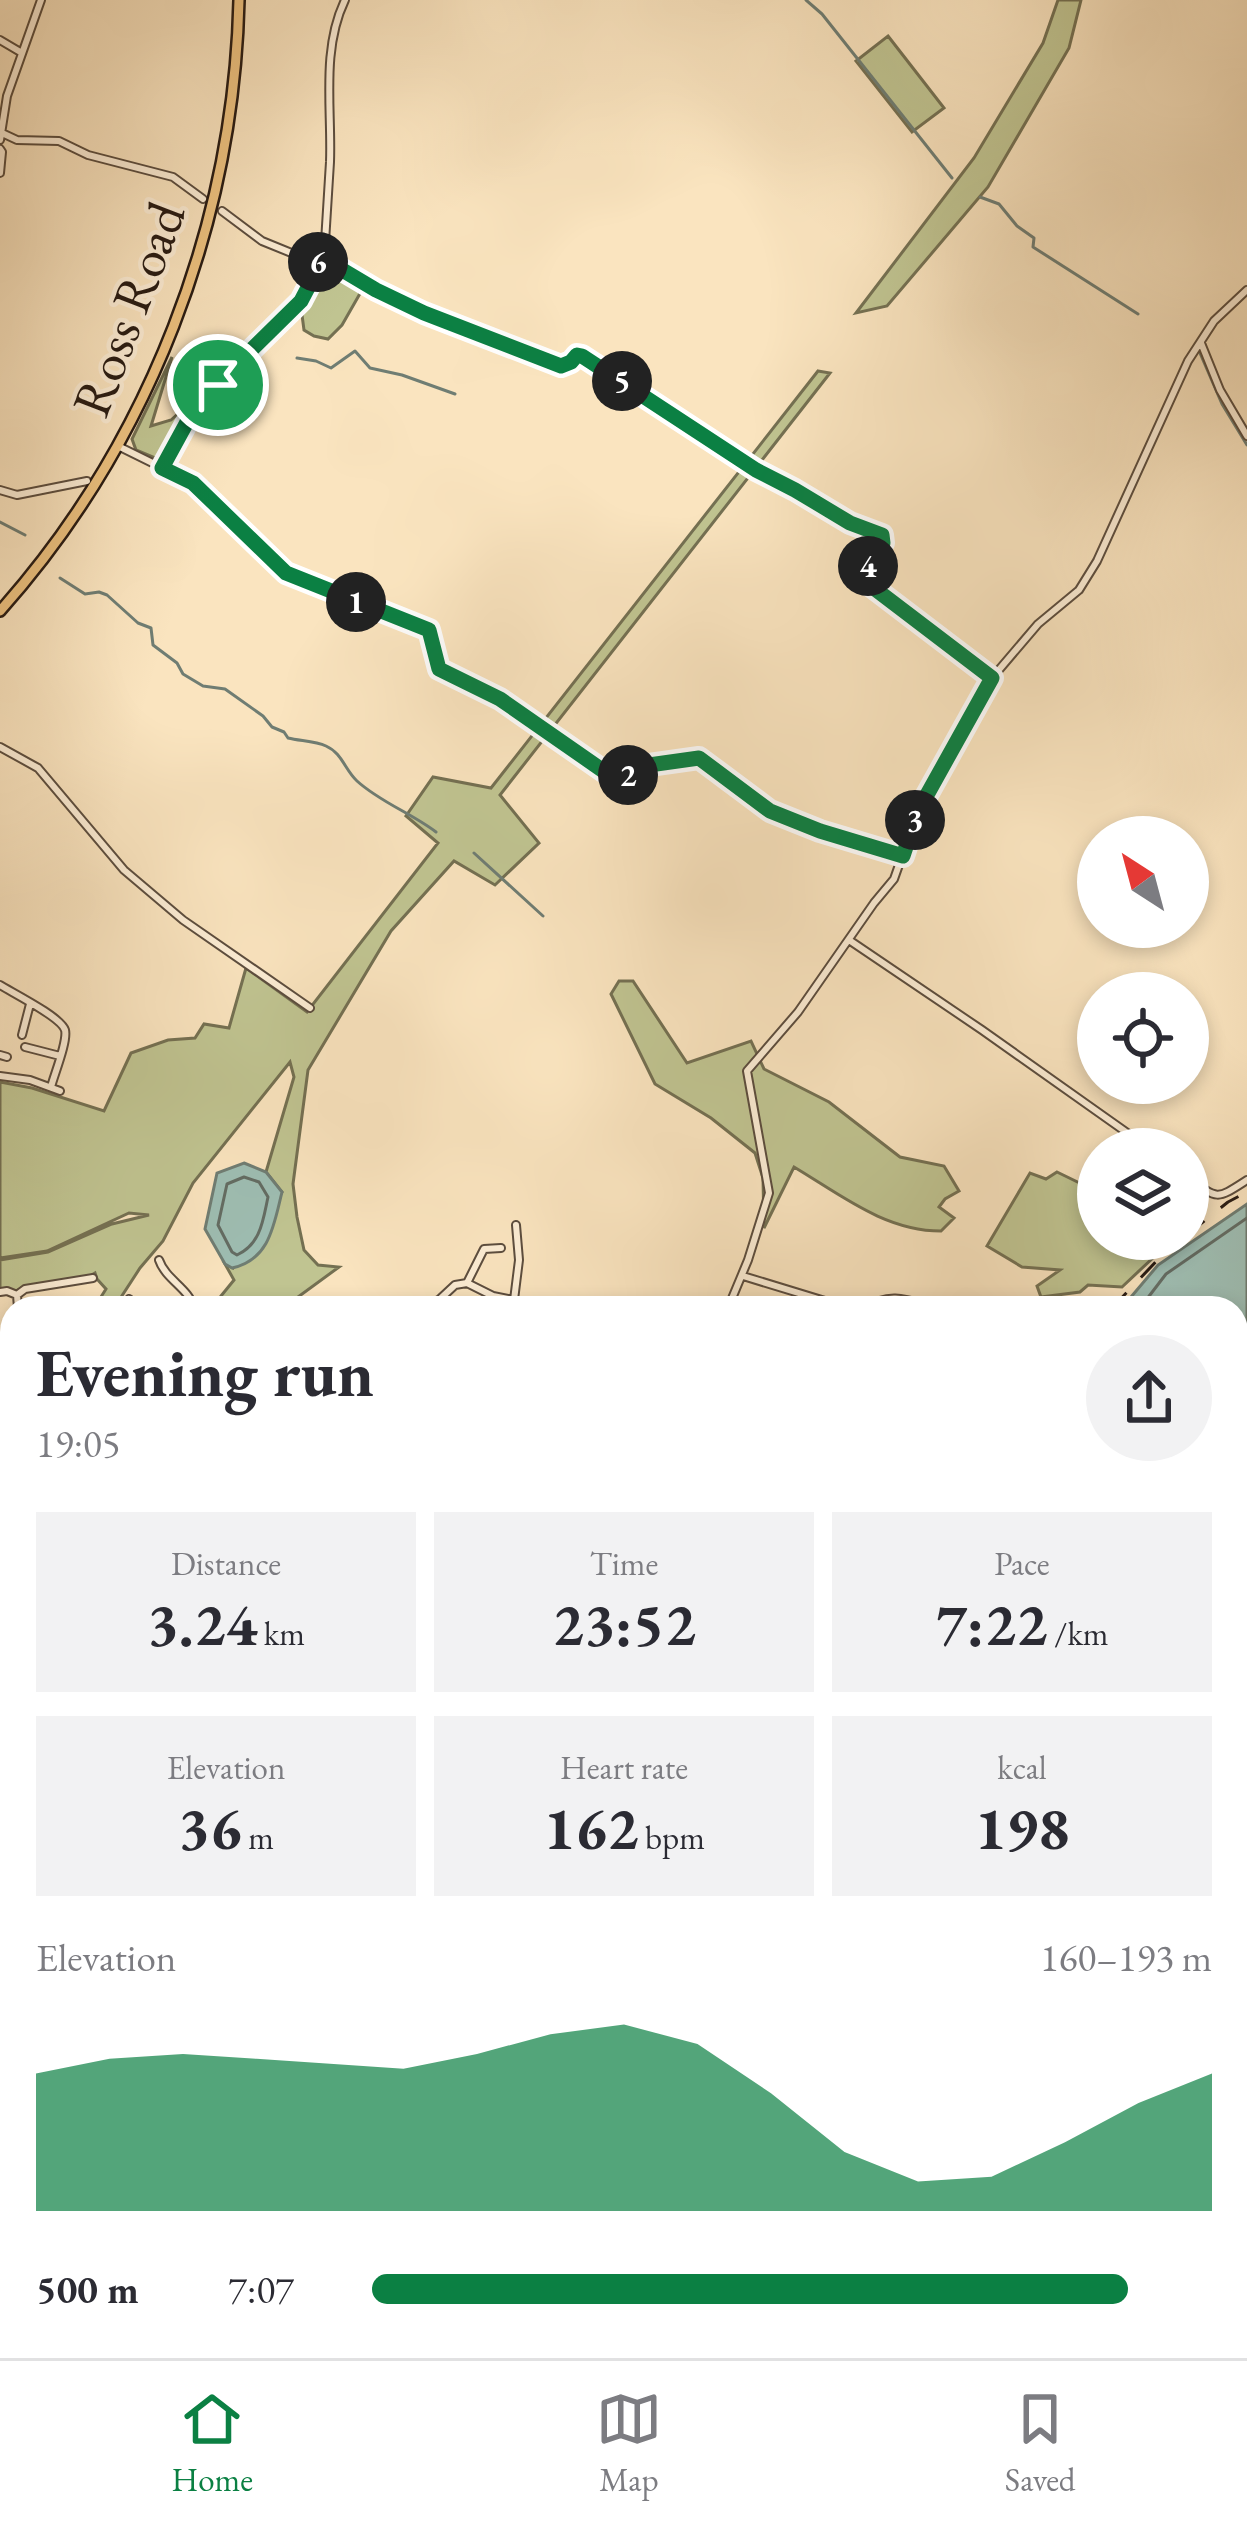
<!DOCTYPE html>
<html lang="en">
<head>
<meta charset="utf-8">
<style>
	:root { --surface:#fff; --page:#f2f2f3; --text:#2b2b33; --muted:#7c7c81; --line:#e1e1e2; --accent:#0b8043 }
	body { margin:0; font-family:"EB Garamond",serif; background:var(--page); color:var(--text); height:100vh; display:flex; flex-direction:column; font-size:45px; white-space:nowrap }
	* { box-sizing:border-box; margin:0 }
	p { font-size:39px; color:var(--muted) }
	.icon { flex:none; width:66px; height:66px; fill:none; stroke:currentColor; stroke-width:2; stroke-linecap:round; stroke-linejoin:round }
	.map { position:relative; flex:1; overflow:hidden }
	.panel { position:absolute; left:0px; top:1296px; width:1248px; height:1062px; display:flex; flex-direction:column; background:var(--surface); border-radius:36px 36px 0 0; box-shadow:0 6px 18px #0003 }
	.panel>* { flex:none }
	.needle { width:78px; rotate:324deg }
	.fabs { position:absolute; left:1077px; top:816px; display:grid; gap:24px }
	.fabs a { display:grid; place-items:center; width:132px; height:132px; border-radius:50%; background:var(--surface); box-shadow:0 6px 18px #0003; font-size:60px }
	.pin { position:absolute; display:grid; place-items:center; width:102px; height:102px; color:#fff; margin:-51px; border:6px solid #fff; border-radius:50%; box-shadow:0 3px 12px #0007 }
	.km { position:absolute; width:60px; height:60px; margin:-30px; border-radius:50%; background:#222; color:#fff; font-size:33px; line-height:60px; text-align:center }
	.round { display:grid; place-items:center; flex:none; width:126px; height:126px; border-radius:63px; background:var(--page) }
	.summary { display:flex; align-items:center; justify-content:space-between; height:204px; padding:0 36px }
	h1 { font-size:66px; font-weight:700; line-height:90px }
	.stats { display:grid; grid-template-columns:repeat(3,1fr); gap:18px; height:204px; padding:12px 36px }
	.stats div { display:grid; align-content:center; border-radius:0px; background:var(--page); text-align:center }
	.stats b { font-size:60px; font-weight:700 }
	.stats small { font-size:33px; font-weight:400 }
	.stats p { font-size:33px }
	.chart { height:336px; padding:24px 36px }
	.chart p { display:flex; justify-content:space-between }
	.chart svg { width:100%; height:216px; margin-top:12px; fill:var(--accent); opacity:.7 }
	ul { padding:0 36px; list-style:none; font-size:39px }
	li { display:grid; grid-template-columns:192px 144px 1fr; align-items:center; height:90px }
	li i { height:30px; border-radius:15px; background:var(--accent) }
	.tabs { display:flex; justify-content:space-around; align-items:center; height:168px; border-top:3px solid var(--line); background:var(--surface); font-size:33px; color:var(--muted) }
	.tabs a { display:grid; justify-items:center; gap:6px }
	.tabs .selected { color:var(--accent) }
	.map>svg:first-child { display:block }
</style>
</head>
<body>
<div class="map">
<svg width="1247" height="2358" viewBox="0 0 1247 2358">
	<rect width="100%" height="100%" fill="#fae4bf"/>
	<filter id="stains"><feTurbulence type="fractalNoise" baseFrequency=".00167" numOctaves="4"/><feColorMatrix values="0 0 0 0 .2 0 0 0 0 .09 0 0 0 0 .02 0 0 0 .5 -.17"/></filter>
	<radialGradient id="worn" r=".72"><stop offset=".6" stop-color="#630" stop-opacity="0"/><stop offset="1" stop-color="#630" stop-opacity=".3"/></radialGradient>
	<path fill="#c0c491" stroke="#747052" stroke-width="3" d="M 1058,0 L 1081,0 L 1069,48 L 988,187 L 887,306 L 856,313 L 974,158 L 1043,43 Z
		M 888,36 L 944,108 L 912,132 L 856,61 Z
		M 323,262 L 326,262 L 360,284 L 362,290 L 342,325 L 328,339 L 314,336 L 304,330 L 302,315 Z
		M 172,357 L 151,426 L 171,420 L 201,393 L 208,391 L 180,427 L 165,454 L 155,458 L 136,450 L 132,439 Z
		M 818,371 L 830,373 L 500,795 L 539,843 L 495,885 L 454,861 L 391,931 L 308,1070 L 293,1184 L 297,1217 L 304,1250 L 318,1265 L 339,1267 L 283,1308 L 212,1307 L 234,1280 L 225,1264 L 233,1268 L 282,1192 L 266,1172 L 294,1077 L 290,1062 L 193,1183 L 163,1241 L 140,1268 L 114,1308 L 94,1308 L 106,1289 L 97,1279 L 95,1273 L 88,1277 L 23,1287 L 16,1291 L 0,1290 L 0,1260 L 48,1252 L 112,1224 L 149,1215 L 129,1213 L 47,1251 L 0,1258 L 0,1082 L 32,1088 L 104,1111 L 131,1053 L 168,1040 L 195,1038 L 204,1024 L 229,1028 L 246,968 L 307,1012 L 438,843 L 406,816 L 433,777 L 491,788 Z
		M 619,981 L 633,981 L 687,1063 L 751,1041 L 764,1069 L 829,1102 L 900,1157 L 944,1166 L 959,1191 L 945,1199 L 939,1207 L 954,1218 L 941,1231 C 885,1231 841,1195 794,1167 L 764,1228 L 763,1178 L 755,1153 L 711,1118 L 655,1084 L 611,994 Z
		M 1057,1172 L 1092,1189 L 1098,1185 L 1098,1239 L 1173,1239 L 1122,1287 L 1088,1285 L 1080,1292 L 1041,1297 L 1037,1286 L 1060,1270 L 1022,1267 L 987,1246 L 1030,1173 L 1046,1179 Z"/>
	<path fill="#9ebeb3" stroke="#6f7d73" stroke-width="3" d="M 244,1163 L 266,1172 L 282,1192 C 274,1224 270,1260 232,1268 L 225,1264 L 205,1229 L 217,1173 Z
		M 1247,1204 L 1247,1548 L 1236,1555 L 1236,1308 L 1146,1308 L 1131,1297 L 1158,1265 Z
		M 0,2025 L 12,2033 L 12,2188 L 0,2181 Z"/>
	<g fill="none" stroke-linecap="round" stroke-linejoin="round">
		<path stroke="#636c63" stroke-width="3" d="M 244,1177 L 259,1182 L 268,1197 C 263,1220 261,1244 237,1255 L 232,1252 L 218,1225 L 227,1184 Z
			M 1140,1308 L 1166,1274 L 1247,1218"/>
		<path stroke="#6f7d73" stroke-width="3" d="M 806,0 L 822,14 L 952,178
			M 980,197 L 999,204 L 1017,226 L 1034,238 L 1033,247 L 1138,314
			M 1200,353 L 1222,404 L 1247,445
			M 297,358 L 316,361 L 331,368 L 355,351 L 370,368 L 402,375 L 455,394
			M 0,522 L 25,535
			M 60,578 L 85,594 L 99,592 L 107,595 L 138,623 L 151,628 L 153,645 L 177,663 L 183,674 L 203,686 L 225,689 L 263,716 L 272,727 L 284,732 L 288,738 C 300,741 315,741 326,746 C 342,753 345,770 357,781 C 380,802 411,813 436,832
			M 474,853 L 543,916"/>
		<defs>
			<path id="minor" d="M 0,40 L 22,53
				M 2,133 L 17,140 L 59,141 L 88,155 L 173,177 L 203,199
				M 0,140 L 7,96 L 41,0
				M 0,149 L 2,152 L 0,173
				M 222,211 L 262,241 L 316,263 L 324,258 L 376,290 L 424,313 L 561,366 L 571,362 L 577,354 L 582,355 L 756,470 L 850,523 L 882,535 L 883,543 L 862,579 L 991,677
				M 324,258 C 326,226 328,194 330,162 C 332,109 321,50 345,0
				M 1201,343 L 1220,390 L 1247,436
				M 118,446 L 193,483 L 287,573 L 429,630 L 439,669 L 500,699 L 615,779 L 649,765 L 699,758 L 770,811 L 820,831 L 903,856
				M 162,468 L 186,424 L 240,361 L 301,301 L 312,280 L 316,263
				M 0,490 L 17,495 L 87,481
				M 0,747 L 38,768 L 124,870 L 183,920 L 310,1008
				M 849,940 L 982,1030 L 1150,1149
				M 0,985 C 13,993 61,1017 65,1030 C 68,1041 54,1075 51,1087
				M 22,1035 L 30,1004
				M 25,1047 L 60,1056
				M 0,1055 L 7,1057
				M 0,1076 L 30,1080 L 60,1091
				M 1188,1177 C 1218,1200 1216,1200 1247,1180
				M 159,1260 C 166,1280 189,1288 194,1308
				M 743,1276 L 848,1308
				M 467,1283 L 484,1249 L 501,1248
				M 467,1283 L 493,1296 L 514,1300
				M 0,1292 L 7,1291 L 17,1295 L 25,1289 L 93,1278
				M 17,1295 L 18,1308
				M 129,1299 L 142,1308
				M 424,1308 L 440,1299
				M 445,1308 L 440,1299 L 455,1285 L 467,1283
				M 513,1308 L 519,1260 L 516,1225
				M 728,1308 L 748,1260 L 769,1193 L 747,1071 L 798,1012 L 874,903 L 894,879 L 918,811 L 992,678 L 1038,624 L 1079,590 L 1097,561 L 1188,361 L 1214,321 L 1247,290
				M 868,1308 C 889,1290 913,1302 938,1308
				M 3,1537 L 3,1530 L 7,1522 L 12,1525
				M 0,1542 L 3,1537 L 12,1537
				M 0,1609 L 5,1611 L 12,1604
				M 1236,1647 L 1247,1665
				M 1,1677 L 12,1684
				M 0,1678 L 12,1641
				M 1247,1681 L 1242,1685 L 1247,1698
				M 1236,1738 L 1247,1755
				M 1236,1799 L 1247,1810
				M 0,1842 L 12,1850
				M 0,1858 L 12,1863
				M 1236,1902 L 1247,1887
				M 1236,1918 L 1238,1932
				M 791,2346 L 793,2358
				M 980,2346 L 987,2358
				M 1056,2346 L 1062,2358
				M 39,2358 L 43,2346
				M 818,2358 L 846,2346
				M 1130,2358 L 1135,2351 L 1149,2346"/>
			<path id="major" d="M 0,611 C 149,444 234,223 239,0
				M 0,2288 L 12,2300
				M 1236,2293 L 1247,2288
				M 58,2346 L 70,2358
				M 1091,2358 L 1101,2346
				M 1117,2358 L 1127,2346"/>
		</defs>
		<use href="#minor" stroke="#5c4d3e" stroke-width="10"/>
		<use href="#major" stroke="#281b13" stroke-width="14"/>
		<use href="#minor" stroke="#fcedd5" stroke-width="6"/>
		<use href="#major" stroke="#edc280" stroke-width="9"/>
		<path stroke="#281b13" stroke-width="3" stroke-dasharray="21 21" stroke-linecap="butt" d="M 1188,1234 L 1228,1202 L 1247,1192
			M 1112,1308 L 1167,1250 L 1181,1239
			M 0,2015 L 12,2021"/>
	</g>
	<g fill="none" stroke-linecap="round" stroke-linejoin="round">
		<defs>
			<path id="route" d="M 324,259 L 376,290 L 424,313 L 561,366 L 571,362 L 577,355 L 582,356 L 756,470 L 795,490 L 850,523 L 882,535 L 883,543 L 862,579 L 992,678 L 918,811 L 903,856 L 820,831 L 770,811 L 699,758 L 649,765 L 615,779 L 500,699 L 439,669 L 429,630 L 286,573 L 193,483 L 162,468 L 186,424 L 240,361 L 301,301 L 312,280 L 316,263 Z"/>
		</defs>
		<use href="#route" stroke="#fff" stroke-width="24"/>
		<use href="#route" stroke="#0b8043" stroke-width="15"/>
	</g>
	<g text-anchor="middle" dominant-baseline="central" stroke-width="9" stroke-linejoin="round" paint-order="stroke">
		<g font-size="54" fill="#281b13" stroke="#fcedd5">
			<text transform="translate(128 309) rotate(-69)">Ross Road</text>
		</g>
	</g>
	<rect width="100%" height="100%" filter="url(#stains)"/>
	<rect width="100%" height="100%" fill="url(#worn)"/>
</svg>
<div class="fabs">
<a><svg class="needle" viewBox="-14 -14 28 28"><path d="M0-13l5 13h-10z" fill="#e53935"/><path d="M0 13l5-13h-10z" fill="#7c7c81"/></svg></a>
<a><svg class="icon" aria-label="locate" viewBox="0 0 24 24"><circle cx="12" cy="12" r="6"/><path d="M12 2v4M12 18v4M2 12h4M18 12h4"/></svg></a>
<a><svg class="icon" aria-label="layers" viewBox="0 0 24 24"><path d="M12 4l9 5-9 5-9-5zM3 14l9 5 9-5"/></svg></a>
</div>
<div class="pin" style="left:218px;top:385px;background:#1e9e55"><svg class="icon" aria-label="arrive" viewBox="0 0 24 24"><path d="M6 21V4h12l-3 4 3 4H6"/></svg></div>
<b class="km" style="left:356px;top:602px">1</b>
<b class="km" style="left:628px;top:775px">2</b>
<b class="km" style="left:915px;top:820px">3</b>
<b class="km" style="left:868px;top:566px">4</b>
<b class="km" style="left:622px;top:381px">5</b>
<b class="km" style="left:318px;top:262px">6</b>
<section class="panel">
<div class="summary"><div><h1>Evening run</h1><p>19:05</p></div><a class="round"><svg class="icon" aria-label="share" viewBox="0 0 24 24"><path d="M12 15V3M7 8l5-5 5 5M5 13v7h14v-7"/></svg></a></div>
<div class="stats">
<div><p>Distance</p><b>3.24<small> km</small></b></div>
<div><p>Time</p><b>23:52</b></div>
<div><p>Pace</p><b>7:22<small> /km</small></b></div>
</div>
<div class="stats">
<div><p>Elevation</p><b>36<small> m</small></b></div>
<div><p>Heart rate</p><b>162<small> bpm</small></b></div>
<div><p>kcal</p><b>198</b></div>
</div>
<div class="chart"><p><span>Elevation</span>160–193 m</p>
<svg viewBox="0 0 160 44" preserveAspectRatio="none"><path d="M0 44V16L10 13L20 12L30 13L40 14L50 15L60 12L70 8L80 6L90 10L100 20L110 32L120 38L130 37L140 30L150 22L160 16V44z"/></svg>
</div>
<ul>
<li><b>500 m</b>7:07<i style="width:90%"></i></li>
</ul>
</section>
</div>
<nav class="tabs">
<a class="selected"><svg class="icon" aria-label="home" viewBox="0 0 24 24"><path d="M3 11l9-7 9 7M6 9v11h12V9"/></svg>Home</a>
<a><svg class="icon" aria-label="map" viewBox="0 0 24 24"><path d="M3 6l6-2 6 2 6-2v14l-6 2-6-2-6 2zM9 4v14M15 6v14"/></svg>Map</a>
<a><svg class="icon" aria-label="saved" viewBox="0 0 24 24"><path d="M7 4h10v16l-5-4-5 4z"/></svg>Saved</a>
</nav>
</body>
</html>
